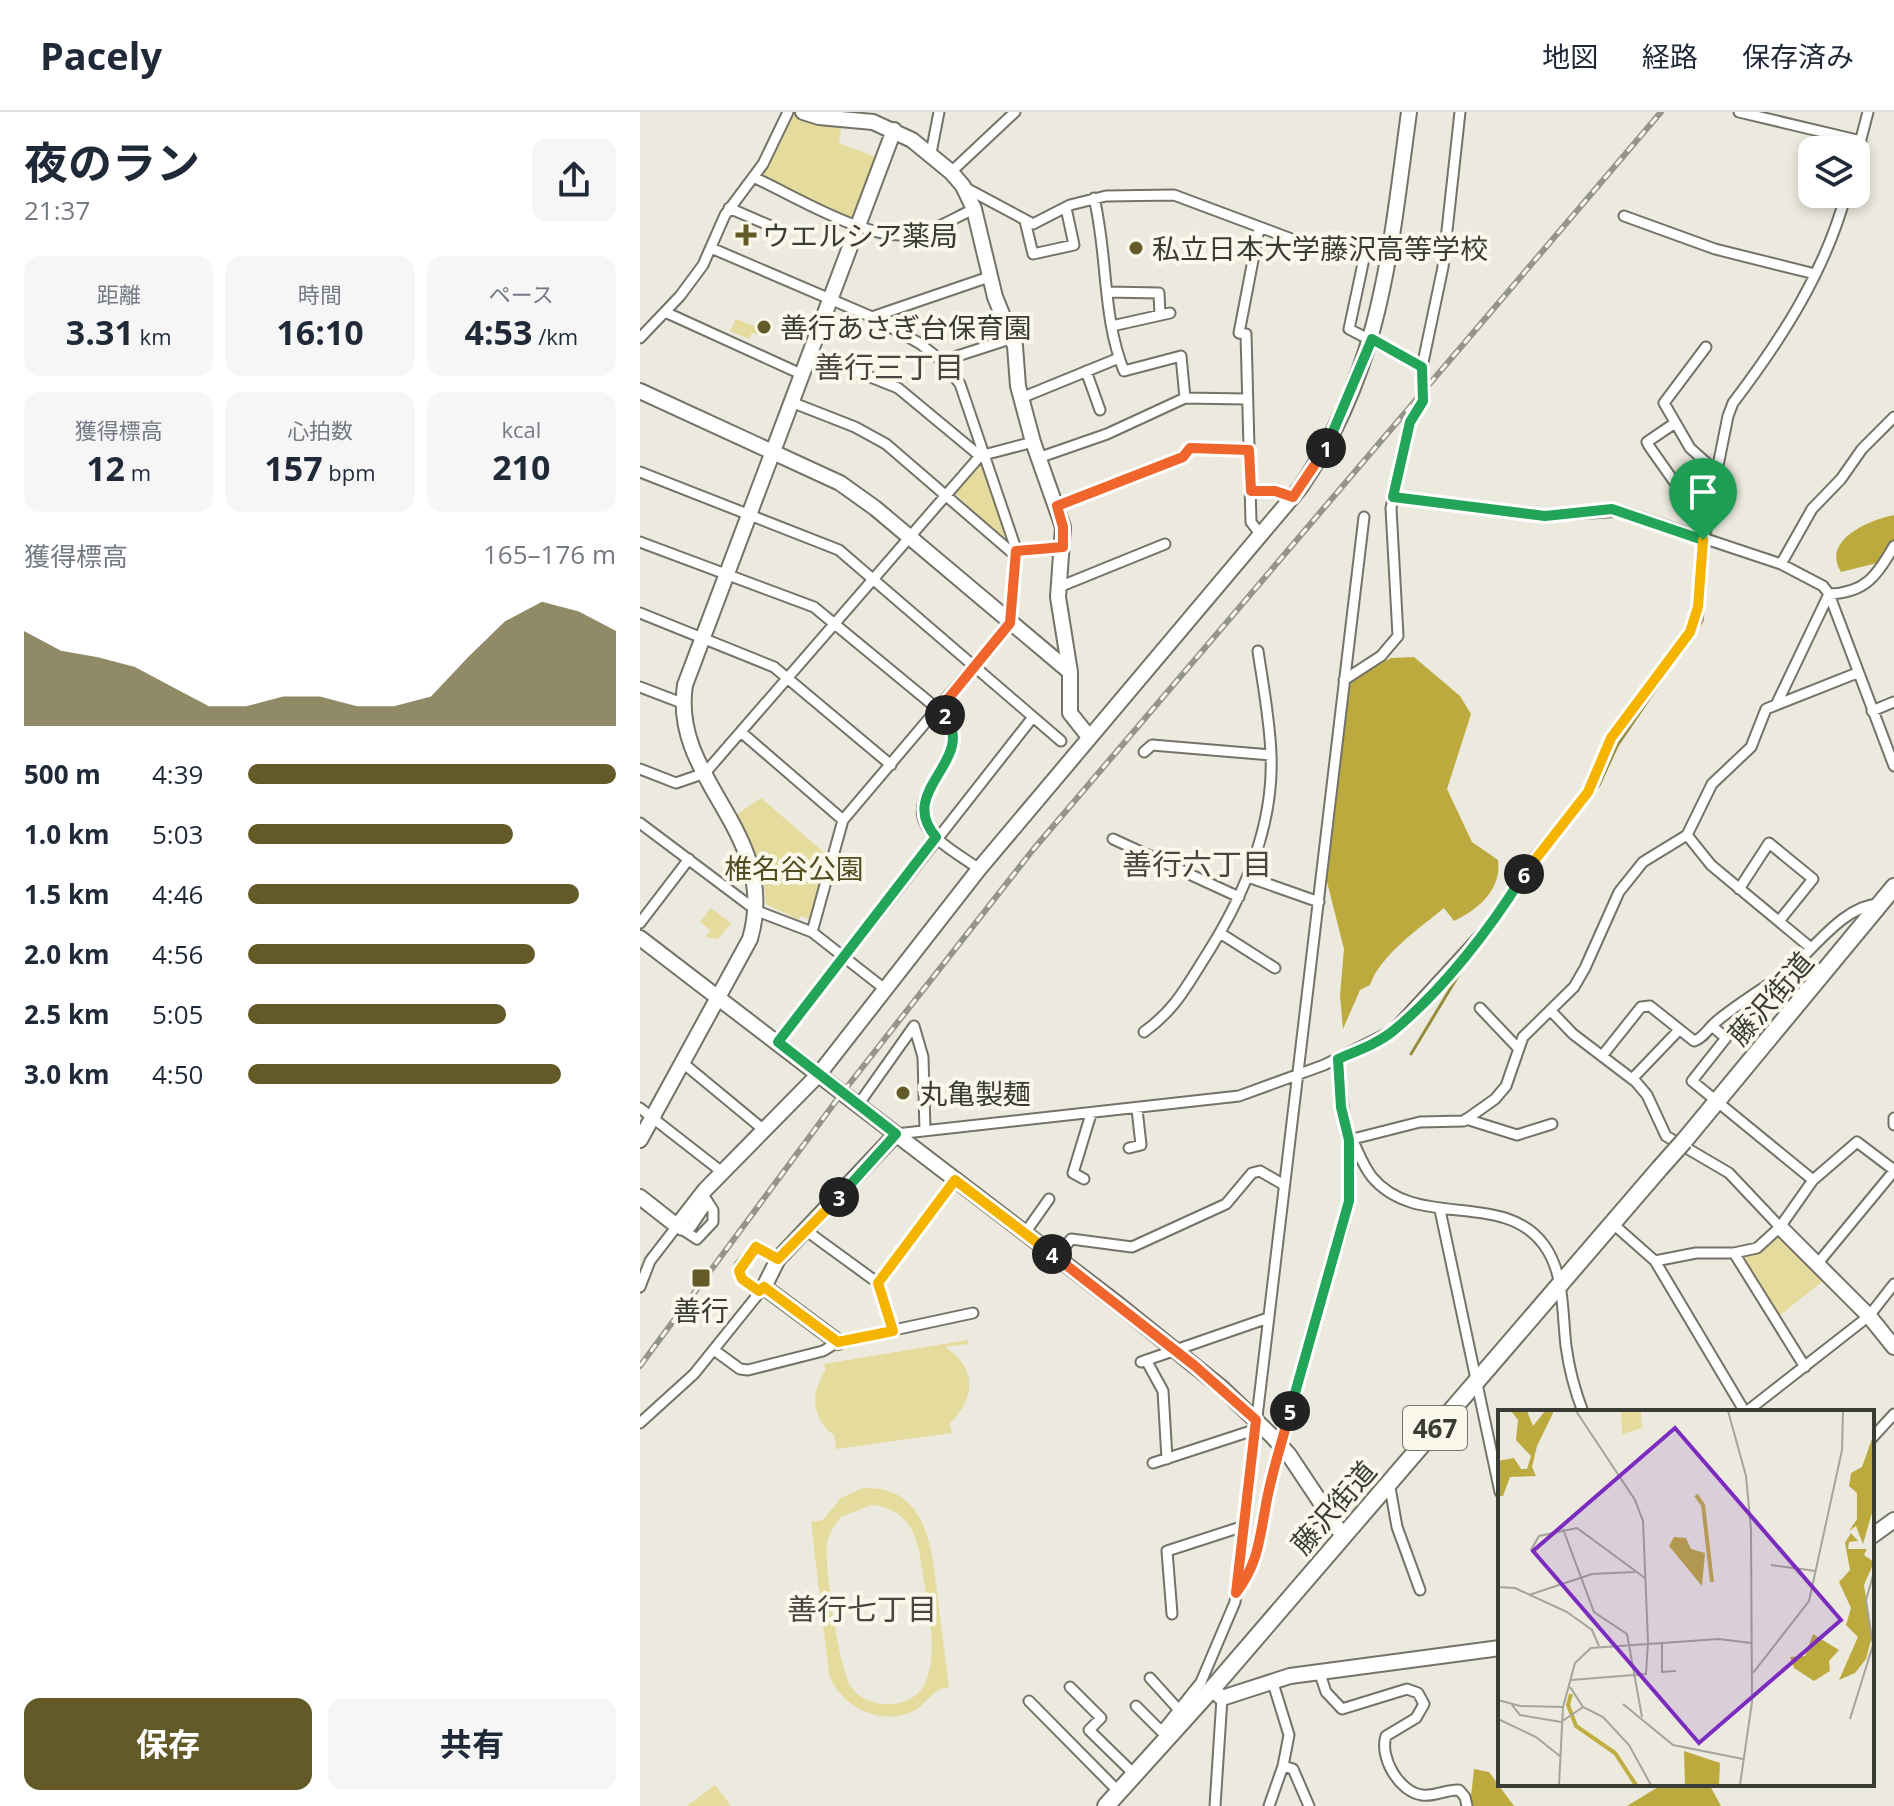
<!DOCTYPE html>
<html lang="ja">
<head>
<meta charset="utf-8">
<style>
	:root { --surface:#fff; --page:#f6f6f7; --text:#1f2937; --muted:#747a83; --line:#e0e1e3; --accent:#635a27 }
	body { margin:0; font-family:"Open Sans","Noto Sans JP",sans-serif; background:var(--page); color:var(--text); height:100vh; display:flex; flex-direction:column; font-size:30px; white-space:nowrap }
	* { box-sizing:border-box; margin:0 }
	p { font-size:26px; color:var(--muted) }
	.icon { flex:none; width:44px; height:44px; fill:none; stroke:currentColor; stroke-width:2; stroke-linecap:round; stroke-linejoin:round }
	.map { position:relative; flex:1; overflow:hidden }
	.drawer { display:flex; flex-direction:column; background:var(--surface); width:640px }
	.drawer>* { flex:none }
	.controls { position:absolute; left:1158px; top:24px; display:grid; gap:16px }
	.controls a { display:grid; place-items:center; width:72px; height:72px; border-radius:16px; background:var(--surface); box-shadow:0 4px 12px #0003; font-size:40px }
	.pin { position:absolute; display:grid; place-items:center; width:68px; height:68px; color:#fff; margin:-82px -34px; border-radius:50% 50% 50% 0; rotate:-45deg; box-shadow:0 0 8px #0007 }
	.pin .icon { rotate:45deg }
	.km { position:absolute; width:40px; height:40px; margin:-20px; border-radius:50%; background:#222; color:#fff; font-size:22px; line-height:40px; text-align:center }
	.round { display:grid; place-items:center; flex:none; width:84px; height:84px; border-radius:16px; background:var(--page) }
	.summary { display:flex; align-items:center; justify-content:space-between; height:136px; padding:0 24px }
	h1 { font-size:44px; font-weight:700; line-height:60px }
	.metrics { display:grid; grid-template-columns:repeat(3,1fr); gap:12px; height:136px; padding:8px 24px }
	.metrics div { display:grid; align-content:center; border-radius:16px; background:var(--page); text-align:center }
	.metrics b { font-size:34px; font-weight:700 }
	.metrics small { font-size:22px; font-weight:400 }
	.metrics p { font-size:22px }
	.chart { height:224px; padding:16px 24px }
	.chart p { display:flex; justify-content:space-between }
	.chart svg { width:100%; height:144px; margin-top:8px; fill:var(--accent); opacity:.7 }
	.primary-button { display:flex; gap:16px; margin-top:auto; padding:16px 24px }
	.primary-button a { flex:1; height:92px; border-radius:16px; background:var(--accent); color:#fff; font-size:32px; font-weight:700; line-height:92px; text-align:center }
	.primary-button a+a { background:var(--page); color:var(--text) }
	ul { padding:0 24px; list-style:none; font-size:26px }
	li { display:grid; grid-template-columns:128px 96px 1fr; align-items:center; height:60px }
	li i { height:20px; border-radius:10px; background:var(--accent) }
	header { display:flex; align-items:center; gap:48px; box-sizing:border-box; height:112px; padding:0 40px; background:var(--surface); border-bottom:2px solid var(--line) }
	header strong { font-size:38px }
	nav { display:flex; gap:44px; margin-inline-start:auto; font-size:28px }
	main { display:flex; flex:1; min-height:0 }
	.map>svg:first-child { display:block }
</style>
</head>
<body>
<header>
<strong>Pacely</strong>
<nav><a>地図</a><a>経路</a><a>保存済み</a></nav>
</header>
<main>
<section class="drawer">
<div class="summary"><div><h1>夜のラン</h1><p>21:37</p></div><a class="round"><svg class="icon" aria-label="share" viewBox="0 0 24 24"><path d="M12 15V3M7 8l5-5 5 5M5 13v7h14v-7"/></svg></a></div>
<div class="metrics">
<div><p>距離</p><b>3.31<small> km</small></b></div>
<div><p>時間</p><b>16:10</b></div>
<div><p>ペース</p><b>4:53<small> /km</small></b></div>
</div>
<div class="metrics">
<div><p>獲得標高</p><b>12<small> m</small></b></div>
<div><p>心拍数</p><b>157<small> bpm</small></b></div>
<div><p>kcal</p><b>210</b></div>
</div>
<div class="chart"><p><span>獲得標高</span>165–176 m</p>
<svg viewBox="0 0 160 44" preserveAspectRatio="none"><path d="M0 44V15L10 21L20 23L30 26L40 32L50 38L60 38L70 35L80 35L90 38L100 38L110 35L120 23L130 12L140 6L150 9L160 15V44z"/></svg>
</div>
<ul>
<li><b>500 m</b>4:39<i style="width:100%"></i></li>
<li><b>1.0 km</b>5:03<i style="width:72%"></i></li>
<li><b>1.5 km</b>4:46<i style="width:90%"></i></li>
<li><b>2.0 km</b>4:56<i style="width:78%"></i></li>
<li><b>2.5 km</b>5:05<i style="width:70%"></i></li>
<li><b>3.0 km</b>4:50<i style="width:85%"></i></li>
</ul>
<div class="primary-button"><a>保存</a><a>共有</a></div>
</section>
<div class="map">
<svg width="1254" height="1694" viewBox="0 0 1254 1694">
	<rect width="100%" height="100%" fill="#eceade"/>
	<path fill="#e5db9c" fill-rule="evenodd" d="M 152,2 L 202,11 L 199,31 L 238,46 L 214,107 L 121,65 Z
		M 96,207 L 121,217 L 119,223 L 112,221 L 109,227 L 90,219 Z
		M 342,349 L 370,430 L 369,431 L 313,380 Z
		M 121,686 L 189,745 L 171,808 L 161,804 L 159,808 L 126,792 L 123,763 L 94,704 Z
		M 71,796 L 91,811 L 78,827 L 65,825 L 70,818 L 60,810 Z
		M 1145,1121 L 1188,1165 L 1139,1204 L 1102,1145 L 1120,1138 Z
		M 328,1228 L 328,1232 L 305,1235 C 336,1254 337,1285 310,1311 L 312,1321 L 196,1337 L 194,1323 C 171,1306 170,1280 186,1258 L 184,1252 Z
		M 223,1376 C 290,1374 292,1440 298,1489 C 302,1518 305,1546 309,1575 C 292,1577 288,1591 273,1599 C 242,1615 200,1595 189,1562 L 171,1410 L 183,1408 L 201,1386 ZM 231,1393 C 269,1396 278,1424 282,1457 C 287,1495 314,1591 249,1592 C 235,1593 220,1587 212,1576 C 199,1560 184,1453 187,1432 C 188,1422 195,1413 201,1405 Z
		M 75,1673 L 91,1694 L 47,1694 Z"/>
	<path fill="#bcaa3e" d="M 1254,403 L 1254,435 L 1241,450 L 1201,460 C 1181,428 1229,408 1254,403 Z
		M 774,545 L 820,584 L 831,602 L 807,677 L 832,730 L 858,748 C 862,777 839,797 814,809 L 804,796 C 780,816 741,842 730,873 L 720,878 L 703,917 L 700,883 L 704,837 L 686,766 L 711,567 L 751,546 Z
		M 834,1657 L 849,1660 L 874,1694 L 830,1694 Z
		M 1023,1672 L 1069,1672 L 1081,1694 L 987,1694 Z"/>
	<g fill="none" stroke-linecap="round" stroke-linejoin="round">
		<path stroke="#988c3f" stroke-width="3" d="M 1075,391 L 1089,372
			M 1070,426 L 1073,402
			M 771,942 L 824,854 L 848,826 L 904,743 L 959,673 L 977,634 L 1062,509 L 1069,433"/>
		<defs>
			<path id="street" d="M 1099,0 L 1221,29
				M 291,41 L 299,0
				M 1216,46 L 1228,0
				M 311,60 L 375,0
				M 115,66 C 157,85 231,132 277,122 C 296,118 316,105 334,97
				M 324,75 L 393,112 L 430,93 L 466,84 L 534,83 L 665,132 L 725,142 L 709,217 L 782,255 L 783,289 L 770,310 L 751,396 L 758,524 L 741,544 L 704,568
				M 454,86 C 468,143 462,205 484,259 L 541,244 L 545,286
				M 89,96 L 133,115
				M 984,104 L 1075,137 L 1175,162
				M 385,109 L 393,142 L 434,133 L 426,96
				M 619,117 L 599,221 L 606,222 L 611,410 L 621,423
				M 71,136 L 232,205 L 279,231 L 302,249 L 320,272 L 375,434 L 370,511 L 203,708 L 172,820
				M 468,180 L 519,181 L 520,203
				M 25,200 L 161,262
				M 232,205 L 349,165
				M 472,214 L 530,201
				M 0,226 L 40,184 L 63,153 L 85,103 L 123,52 L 148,0
				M 1066,235 L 1024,291 L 1050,336 L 1078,361
				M 170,241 L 258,276 L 340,344
				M 302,249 L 373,226
				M 782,255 L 803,155 L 820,0
				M 446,259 L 460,298
				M 381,286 L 479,246
				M 151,290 L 215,315 L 246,332 L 376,444
				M 1035,311 L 1007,330 L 1009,334 L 1040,378 L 1068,403
				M 398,346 L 467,322 L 545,286 L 606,287
				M 0,360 L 199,438 L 421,629
				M 611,379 L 635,379 L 653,385
				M 753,385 L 905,404 L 982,399 L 1141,452 L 1183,474 L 1189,482 L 1254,654
				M 417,394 L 543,345 L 550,336 L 609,338
				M 0,430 L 174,495 L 305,603 C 334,645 266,677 286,713 C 296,731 323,745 339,757
				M 376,439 L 423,435
				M 1141,452 L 1172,397 L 1201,367 L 1222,337 L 1254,305
				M 419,475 L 525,432
				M 0,501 L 134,555 L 251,653
				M 0,575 L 42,591
				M 1137,591 L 1189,482 C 1225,481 1237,464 1254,434
				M 1232,599 L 1254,590
				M 101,620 L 203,708
				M 504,640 L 512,633 L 631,643
				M 0,657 L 36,671 L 65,661 L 340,344 L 393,330
				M 0,711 L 117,799 L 172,820 L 246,878
				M 1047,723 L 1071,753 L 1171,836
				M 473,727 L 599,785
				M 608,765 L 679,790
				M 1099,777 L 1129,731 L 1173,767 L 1140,808
				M 0,811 L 49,747
				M 580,821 L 635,856
				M 840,896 L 877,935
				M 911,899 L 933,922 L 996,970 L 1007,983 L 1026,1024 L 1089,1061 L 1140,1115
				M 1072,914 L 1086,926 L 1052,969 L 1173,1068
				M 504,920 C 537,896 547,873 569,839 C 605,781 634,714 631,643 C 630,609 623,573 618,539
				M 138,930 L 393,605
				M 962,944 L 1001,895 L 1010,894 L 1054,929 C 1064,926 1068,916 1077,909 C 1101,889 1129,874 1153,854 C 1177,833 1205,794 1238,792
				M 43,951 L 124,1018
				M 992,967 L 1039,918
				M 218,993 L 274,914 L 283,945 L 285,1019
				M 0,996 L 82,1060
				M 1254,1006 L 1254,1013
				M 826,1007 L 877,1023 L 912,1012
				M 256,1022 L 599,984 L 684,953 L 752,919 L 855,807 L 895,745 L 948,680 L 971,626 L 1050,520 L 1058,495 L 1063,428 L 1088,304 L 1093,291 C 1141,228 1185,160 1206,82
				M 712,1027 C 718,1039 723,1054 732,1065 C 777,1119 863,1077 904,1133 C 925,1162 922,1201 926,1234 C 929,1257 935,1279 943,1300
				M 709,1028 L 780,1010 L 824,1009 L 855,987 L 866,974 L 883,925 L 934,875 L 945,856 L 979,780 L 1003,750 L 1047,723 L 1072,672 L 1111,635 L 1126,597 L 1217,561
				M 489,1036 L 501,1033 L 497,997
				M 444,1067 L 433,1061 L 451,1002
				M 800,1098 L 860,1380
				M 972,1111 L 1015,1149 L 1056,1141 L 1094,1141 L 1117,1136 L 1140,1115 L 1173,1068 L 1217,1030 L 1254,1058
				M 41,1118 L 51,1115 L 68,1090
				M 168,1120 L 238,1171 L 253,1219
				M 385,1121 L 409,1087
				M 1094,1141 L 1165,1255
				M 417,1146 L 431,1127 L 492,1135 L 586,1092 L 612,1061 L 620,1059 L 644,1073
				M 1015,1149 L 1105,1300
				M 1178,1151 L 1254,1059
				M 238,1171 L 315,1068
				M 0,1175 L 10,1149 L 37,1114 L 57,1127 L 73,1110 L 73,1098 L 62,1081
				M 119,1179 L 102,1167 L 100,1154 L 116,1135 L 138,1147
				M 74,1238 L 100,1257 L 108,1258 L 183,1239 L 198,1230 L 333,1201
				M 506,1248 L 523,1279 L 527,1347
				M 501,1250 L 628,1206
				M 1106,1300 L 1229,1204 L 1254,1172
				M 0,1311 L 54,1262 L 124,1175
				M 1232,1326 L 1254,1302
				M 513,1351 L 614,1318
				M 749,1370 L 757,1415 L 780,1478
				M 597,1480 C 622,1447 621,1412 631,1373 C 646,1312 662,1251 679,1191 C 689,1156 705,1121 709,1086 C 714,1039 700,994 698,947
				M 532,1502 L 527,1439 L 604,1414
				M 680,1562 L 686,1580 L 702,1597 L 767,1577 L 778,1581 L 784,1592 L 776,1606 L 746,1624 C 739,1645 759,1680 782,1683 C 794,1685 807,1677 819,1678 L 825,1685 L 827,1694
				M 510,1566 L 539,1598
				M 632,1568 L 649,1623 L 643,1654
				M 430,1575 L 461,1606 L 449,1618 L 495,1663
				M 389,1589 L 479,1680
				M 496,1594 L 521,1619 L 525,1615
				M 533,1621 L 525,1615 L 561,1570 L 595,1490 L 724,405
				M 575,1694 L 582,1586
				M 629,1694 L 643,1654 L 653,1657 L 669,1694"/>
			<path id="secondary" d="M 163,0 L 179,5 L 233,10 L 272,28 L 311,60 L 323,74 L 334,97 L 355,185 L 375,234 L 378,274 L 393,330 L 423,415 L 418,485 L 430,560 L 430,601 L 449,625
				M 0,279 L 200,371 L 235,396 L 430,560
				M 0,826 L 479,1193 L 582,1276 L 633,1325
				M 0,1028 L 110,827 C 141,720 30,669 45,573 L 254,18
				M 0,1085 L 37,1114 L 65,1078 L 179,962 L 339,757 L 660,376 C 742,256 750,139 769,0
				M 1140,1115 L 1229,1204 L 1254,1235
				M 198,1230 L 124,1175 L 138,1147 L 256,1022
				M 649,1343 L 703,1424
				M 1232,1424 L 1254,1408
				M 572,1577 L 582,1586 L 650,1564 L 860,1536"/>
			<path id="highway" d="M 1044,1029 L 1254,775
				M 466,1694 L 578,1570 L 1020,1056"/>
		</defs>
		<use href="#street" stroke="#747367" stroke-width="13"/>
		<use href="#secondary" stroke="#747367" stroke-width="18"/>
		<use href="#highway" stroke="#747367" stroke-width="20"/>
		<use href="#street" stroke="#fff" stroke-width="9"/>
		<use href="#secondary" stroke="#fff" stroke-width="14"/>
		<use href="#highway" stroke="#fff" stroke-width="16"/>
		<defs>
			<path id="rail" d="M 0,1254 L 196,989 L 392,739 L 1021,0"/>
		</defs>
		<use href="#rail" stroke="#95948b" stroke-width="6"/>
		<use href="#rail" stroke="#faf8eb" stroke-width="3" stroke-dasharray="9" stroke-linecap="butt"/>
		<defs>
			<path id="secondary-bridge" d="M 633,1325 L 649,1343"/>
			<path id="highway-bridge" d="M 1020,1056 L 1044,1029"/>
		</defs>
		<use href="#secondary-bridge" stroke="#747367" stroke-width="18" stroke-linecap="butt"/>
		<use href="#highway-bridge" stroke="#747367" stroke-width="20" stroke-linecap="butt"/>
		<use href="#secondary-bridge" stroke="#fff" stroke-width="14"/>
		<use href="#highway-bridge" stroke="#fff" stroke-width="16"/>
	</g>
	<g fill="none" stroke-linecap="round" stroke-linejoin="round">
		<defs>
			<path id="split-1" d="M 686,336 L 732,227 L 782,255 L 783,289 L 770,310 L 753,385 L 905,404 L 972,397 L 1063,428"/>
			<path id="split-2" d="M 305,603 L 299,598 L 370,511 L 376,439 L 423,435 L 423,415 L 417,394 L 543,345 L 550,336 L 609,338 L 611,379 L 635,379 L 653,385 L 686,336"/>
			<path id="split-3" d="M 199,1085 L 256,1022 L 138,930 L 296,725 C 255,678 338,649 305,603"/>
			<path id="split-4" d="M 199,1085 L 138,1147 L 116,1135 L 99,1159 L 102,1167 L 119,1179 L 124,1175 L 198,1230 L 253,1219 L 238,1171 L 315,1068 L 412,1142"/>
			<path id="split-5" d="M 412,1142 L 555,1254 L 616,1308 L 596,1481 C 617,1453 619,1431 625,1398 C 630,1365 642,1331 650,1299"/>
			<path id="split-6" d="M 650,1299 L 709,1089 L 709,1028 L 701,995 L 698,947 C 716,939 737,932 753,919 C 802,879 851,816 884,762"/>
			<path id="split-7" d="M 884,762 L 948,680 L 971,626 L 1050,520 L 1058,495 L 1063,428"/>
		</defs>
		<use href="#split-1" stroke="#fff" stroke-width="16"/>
		<use href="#split-2" stroke="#fff" stroke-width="16"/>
		<use href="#split-3" stroke="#fff" stroke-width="16"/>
		<use href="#split-4" stroke="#fff" stroke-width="16"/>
		<use href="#split-5" stroke="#fff" stroke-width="16"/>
		<use href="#split-6" stroke="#fff" stroke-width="16"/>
		<use href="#split-7" stroke="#fff" stroke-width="16"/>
		<use href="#split-1" stroke="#22a559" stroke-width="10"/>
		<use href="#split-2" stroke="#f0652b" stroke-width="10"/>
		<use href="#split-3" stroke="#22a559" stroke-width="10"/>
		<use href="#split-4" stroke="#f5b400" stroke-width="10"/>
		<use href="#split-5" stroke="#f0652b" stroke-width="10"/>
		<use href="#split-6" stroke="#22a559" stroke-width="10"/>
		<use href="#split-7" stroke="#f5b400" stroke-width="10"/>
	</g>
	<g fill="#635a27" stroke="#faf8eb" stroke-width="3">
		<path d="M102 111h8v8h8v8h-8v8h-8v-8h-8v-8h8z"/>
		<circle cx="496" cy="136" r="8"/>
		<circle cx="124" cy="215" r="8"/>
		<circle cx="263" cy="981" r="8"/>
		<rect x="51" y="1156" width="20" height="20" rx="4"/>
	</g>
	<g text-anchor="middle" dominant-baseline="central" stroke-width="8" stroke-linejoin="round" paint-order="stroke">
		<rect fill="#faf8eb" stroke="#74746c" stroke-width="2" x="763" y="1294" width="64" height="44" rx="6"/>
		<g font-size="26" font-weight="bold" fill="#3b3b36">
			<text x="795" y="1316">467</text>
		</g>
		<g font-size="28" fill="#3b3b36" stroke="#faf8eb" text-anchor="start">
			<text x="122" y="123">ウエルシア薬局</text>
			<text x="512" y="136">私立日本大学藤沢高等学校</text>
			<text x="140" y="215">善行あさぎ台保育園</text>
			<text x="279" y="981">丸亀製麺</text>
			<text x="61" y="1198" text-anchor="middle">善行</text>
		</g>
		<g font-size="28" fill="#544c21" stroke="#faf8eb">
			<text x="154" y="756">椎名谷公園</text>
		</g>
		<g font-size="28" fill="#3b3b36" stroke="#faf8eb">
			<text transform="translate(1130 886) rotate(-49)">藤沢街道</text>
			<text transform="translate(693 1395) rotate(-49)">藤沢街道</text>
		</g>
		<g font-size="30" fill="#49473d" stroke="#faf8eb">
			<text x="249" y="254">善行三丁目</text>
			<text x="557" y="751">善行六丁目</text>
			<text x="222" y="1496">善行七丁目</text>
		</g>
	</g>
	<g transform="translate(858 1298)">
		<rect width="376" height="376" fill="#eceade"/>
		<path d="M 123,1 L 143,1 L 144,18 L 124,24 Z" fill="#e5db9c"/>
		<path d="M 13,1 L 29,1 L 35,16 L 47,1 L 56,1 L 39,36 L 34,57 L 38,66 L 12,67 L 5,86 L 0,86 L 0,51 L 16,48 L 23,59 L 29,59 L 33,46 L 18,30 L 20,10 ZM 376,23 L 376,96 L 365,134 L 358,116 L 351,121 L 359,109 L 359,83 L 351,76 L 353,63 L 364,57 ZM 353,123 L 360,131 L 351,132 L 350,139 L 369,139 L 366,145 L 376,152 L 366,175 L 374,226 L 368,249 L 357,263 L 341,270 L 360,227 L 348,215 L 353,198 L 341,172 L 352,160 L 347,133 ZM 176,127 L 188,128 L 193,139 L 207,143 L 204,176 L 171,136 ZM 315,224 L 341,240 L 331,251 L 332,261 L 316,271 L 296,258 L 292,247 L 307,246 ZM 186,341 L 222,353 L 221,375 L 187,375 Z" fill="#bcaa3e"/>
		<path fill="none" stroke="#c0ae43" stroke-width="4" d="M 198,85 L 205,95 L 214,172M 73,284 L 70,295 L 78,316 L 117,343 L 138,375"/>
		<path fill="none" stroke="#a5a49b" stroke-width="2" d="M 230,1 L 248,66 L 253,119 L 254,292 L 242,375M 65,119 L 96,202 L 129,224 L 144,307M 33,140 L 41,126 L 79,118 L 147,168M 273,155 L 318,161M 0,177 L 17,178 L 69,202 L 94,220 L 101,236M 31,185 L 94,164 L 137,162M 164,232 L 164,262 L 178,261M 255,263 L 311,191 L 344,40 L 345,1M 73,270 L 148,264 L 150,232 L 145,111 L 137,90 L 78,1M 72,277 L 85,297 L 105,307 L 131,335 L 153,375M 0,290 L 22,296 L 65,297M 125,294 L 175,335 L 245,349M 14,295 L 22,305 L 63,312 L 85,297M 0,309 L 38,327 L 63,347M 352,309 L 375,235 L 368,190 L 376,162M 61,375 L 65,297 L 77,253 L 93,238 L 221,229 L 253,233"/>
		<path fill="#7b2cbf" fill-opacity="0.15" stroke="#7b2cbf" stroke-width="4" d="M 177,18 L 343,210 L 201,333 L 35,141 Z"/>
		<rect width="376" height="376" fill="none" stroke="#3b3b36" stroke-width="4"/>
	</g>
</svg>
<div class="controls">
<a><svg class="icon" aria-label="layers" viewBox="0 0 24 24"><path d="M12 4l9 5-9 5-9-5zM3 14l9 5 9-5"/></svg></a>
</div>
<div class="pin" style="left:1063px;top:428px;background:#1e9e55"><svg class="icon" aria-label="arrive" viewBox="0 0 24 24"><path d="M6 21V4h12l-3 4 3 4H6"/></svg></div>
<b class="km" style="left:686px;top:336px">1</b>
<b class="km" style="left:305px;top:603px">2</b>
<b class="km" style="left:199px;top:1085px">3</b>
<b class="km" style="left:412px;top:1142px">4</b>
<b class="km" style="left:650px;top:1299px">5</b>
<b class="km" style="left:884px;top:762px">6</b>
</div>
</main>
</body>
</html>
